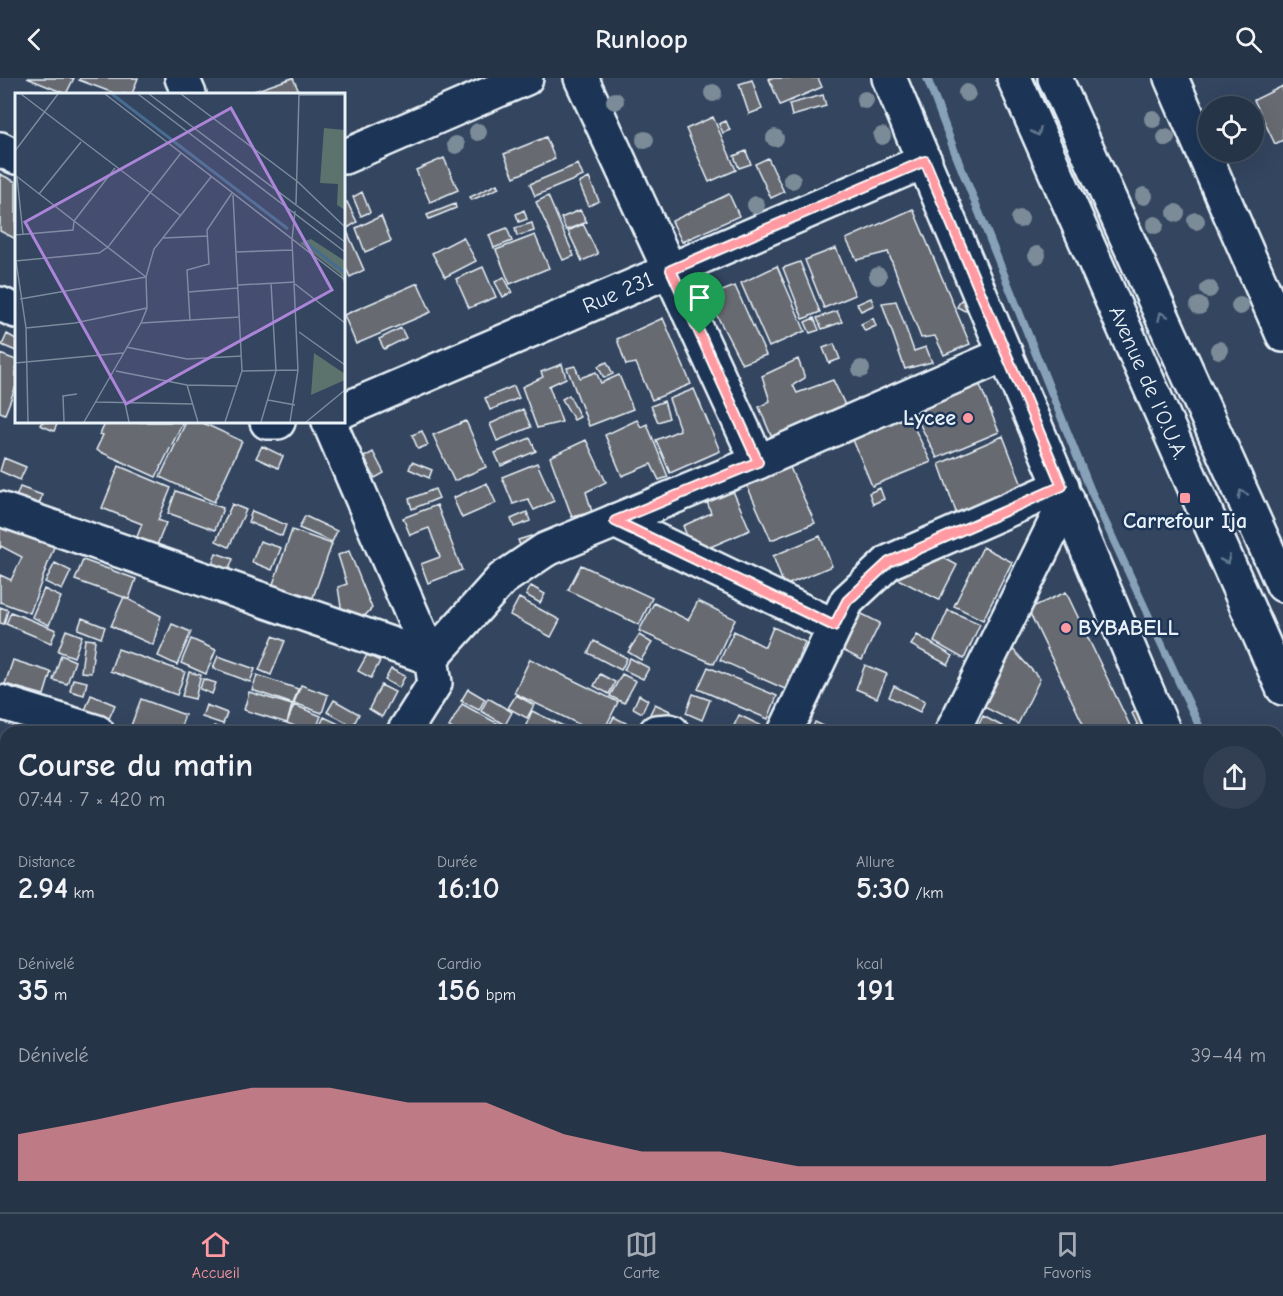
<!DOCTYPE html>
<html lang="fr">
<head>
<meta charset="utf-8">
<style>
	:root { --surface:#263447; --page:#323f52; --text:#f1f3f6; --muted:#a4aab4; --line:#424f60; --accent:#ff9aa2 }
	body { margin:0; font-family:"Comic Neue",sans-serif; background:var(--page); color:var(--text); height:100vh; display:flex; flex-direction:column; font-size:22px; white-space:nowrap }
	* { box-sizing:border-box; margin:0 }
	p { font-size:20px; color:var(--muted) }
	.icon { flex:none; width:33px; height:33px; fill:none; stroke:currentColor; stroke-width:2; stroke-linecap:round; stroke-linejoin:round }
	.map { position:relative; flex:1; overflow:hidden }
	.drawer { position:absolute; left:0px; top:648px; width:1284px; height:486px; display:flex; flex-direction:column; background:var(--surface); border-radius:18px 18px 0 0; box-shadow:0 6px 24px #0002,0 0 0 2px var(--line) }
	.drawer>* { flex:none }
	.buttons { position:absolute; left:1198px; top:18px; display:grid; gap:12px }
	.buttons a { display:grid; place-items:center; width:66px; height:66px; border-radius:50%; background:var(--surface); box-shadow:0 6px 24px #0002,0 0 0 2px var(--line); font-size:30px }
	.pin { position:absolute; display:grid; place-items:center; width:51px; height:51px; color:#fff; margin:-62px -26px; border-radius:50% 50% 50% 0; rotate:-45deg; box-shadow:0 0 6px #0007 }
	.pin .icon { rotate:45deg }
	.round { display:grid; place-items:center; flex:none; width:63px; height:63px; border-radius:32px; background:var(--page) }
	.overview { display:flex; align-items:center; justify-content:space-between; height:102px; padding:0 18px }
	h1 { font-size:33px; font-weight:700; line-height:45px }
	.stats { display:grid; grid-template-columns:repeat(3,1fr); gap:9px; height:102px; padding:6px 18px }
	.stats div { display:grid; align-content:center }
	.stats b { font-size:30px; font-weight:700 }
	.stats small { font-size:16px; font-weight:400 }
	.stats p { font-size:16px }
	.chart { height:168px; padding:12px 18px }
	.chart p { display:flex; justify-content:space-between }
	.chart svg { width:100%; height:108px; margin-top:6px; fill:var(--accent); opacity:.7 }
	header { display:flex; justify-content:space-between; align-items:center; height:78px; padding:0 18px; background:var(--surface); font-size:27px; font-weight:700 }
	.menu { display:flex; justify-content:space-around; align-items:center; height:84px; border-top:2px solid var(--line); background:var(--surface); font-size:16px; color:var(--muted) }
	.menu a { display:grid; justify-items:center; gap:3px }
	.menu .active { color:var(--accent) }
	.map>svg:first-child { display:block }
</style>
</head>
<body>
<header><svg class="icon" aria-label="back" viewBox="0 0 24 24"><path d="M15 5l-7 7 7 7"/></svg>Runloop<svg class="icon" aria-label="search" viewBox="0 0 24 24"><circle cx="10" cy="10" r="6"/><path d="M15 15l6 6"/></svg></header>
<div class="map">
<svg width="1283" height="1134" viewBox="0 0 1283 1134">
	<rect width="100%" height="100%" fill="#33455f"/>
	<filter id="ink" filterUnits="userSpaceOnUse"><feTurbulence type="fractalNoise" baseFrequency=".0167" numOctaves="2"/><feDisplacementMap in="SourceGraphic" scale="12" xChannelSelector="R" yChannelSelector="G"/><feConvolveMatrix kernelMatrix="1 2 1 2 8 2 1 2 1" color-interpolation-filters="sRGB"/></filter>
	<g filter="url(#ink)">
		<path fill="#5c726d" stroke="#a2b2b2" stroke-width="1.5" d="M 1280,822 L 1283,824 L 1283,894 L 1278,885 L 1278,823 Z"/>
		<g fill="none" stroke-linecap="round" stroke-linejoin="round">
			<path stroke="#87a1b9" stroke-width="8" d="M 927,0 L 956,77 L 1091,413 L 1202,654
				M 1279,829 L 1283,839"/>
		</g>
		<path fill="#676a71" stroke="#e8f1f8" stroke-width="1.5" d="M 27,0 L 74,0 L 66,16 Z
			M 80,0 L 138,0 L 132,16 L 116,16 L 79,2 Z
			M 293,0 L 300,16 L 246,16 L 292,0 Z
			M 770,0 L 818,0 L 822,9 L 780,27 L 769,1 Z
			M 752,2 L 762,31 L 749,36 L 739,6 Z
			M 1283,8 L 1283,62 L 1275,66 L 1254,22 Z
			M 823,17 L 826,28 L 792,38 L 789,26 Z
			M 713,39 L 736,92 L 709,104 L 686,51 Z
			M 726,43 L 730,52 L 723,55 L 719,46 Z
			M 546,59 L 555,81 L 514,99 L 504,76 Z
			M 746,73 L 751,86 L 739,90 L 734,78 Z
			M 444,80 L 458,112 L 430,124 L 416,92 Z
			M 768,80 L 784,114 L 771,120 L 755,86 Z
			M 578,86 L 583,98 L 535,118 L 530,106 Z
			M 0,96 L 16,104 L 16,161 L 0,153 Z
			M 589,100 L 599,123 L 589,128 L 579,105 Z
			M 497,106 L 499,110 L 472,122 L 470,119 Z
			M 362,114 L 370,134 L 361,138 L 353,119 Z
			M 729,116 L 739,138 L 682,164 L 672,143 Z
			M 548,118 L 574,178 L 563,182 L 536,124 Z
			M 347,124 L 357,144 L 346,151 L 364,192 L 350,199 L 344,186 L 344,125 Z
			M 455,126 L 456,130 L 429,141 L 427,137 Z
			M 913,131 L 970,266 L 944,277 L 935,258 L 921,260 L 888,174 L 857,182 L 846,161 Z
			M 524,132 L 527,141 L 519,144 L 516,136 Z
			M 580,132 L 587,144 L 566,152 L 561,140 Z
			M 381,138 L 391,163 L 365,174 L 356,150 Z
			M 532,145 L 534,153 L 517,158 L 515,150 Z
			M 583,146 L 598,176 L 582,183 L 568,153 Z
			M 507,150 L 512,163 L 494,170 L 489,157 Z
			M 535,157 L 549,190 L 510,206 L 496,172 Z
			M 463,159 L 476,183 L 445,199 L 432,175 Z
			M 836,170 L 855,217 L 824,230 L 805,182 Z
			M 800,184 L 820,234 L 803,241 L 783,190 Z
			M 777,188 L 805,253 L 769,269 L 741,205 Z
			M 483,189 L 496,219 L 469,230 L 456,201 Z
			M 504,199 L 512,214 L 503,219 L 495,204 Z
			M 418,205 L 431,234 L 356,266 L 344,237 Z
			M 735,208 L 766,277 L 742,286 L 714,232 L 717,215 Z
			M 871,220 L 874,227 L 861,233 L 857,226 Z
			M 961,222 L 969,225 L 965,233 L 957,229 Z
			M 896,223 L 914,273 L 926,269 L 932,284 L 905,291 L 882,225 Z
			M 837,233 L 842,244 L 822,251 L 817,240 Z
			M 663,240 L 691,306 L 652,322 L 636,285 L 626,287 L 617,261 Z
			M 814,240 L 819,252 L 810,255 L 805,244 Z
			M 873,240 L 876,248 L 865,253 L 861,246 Z
			M 401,250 L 406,260 L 384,271 L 379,261 Z
			M 7,256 L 16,261 L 16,273 L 2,267 Z
			M 834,266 L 840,281 L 829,285 L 823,270 Z
			M 0,276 L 16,282 L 16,308 L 5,336 L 0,334 Z
			M 798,281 L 805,300 L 793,307 L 797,315 L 833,302 L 845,327 L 773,362 L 759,329 L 770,323 L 762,298 Z
			M 607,284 L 613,296 L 604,300 L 598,288 Z
			M 562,286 L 566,300 L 549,308 L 562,344 L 537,350 L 522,309 L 543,299 L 541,294 Z
			M 575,288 L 580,300 L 596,294 L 601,305 L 619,297 L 633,331 L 589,348 L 567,290 Z
			M 979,305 L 999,354 L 937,380 L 913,333 Z
			M 514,308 L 519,320 L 490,332 L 485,320 Z
			M 694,311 L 720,373 L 670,395 L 656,362 L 680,352 L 669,321 Z
			M 569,317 L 580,339 L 574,342 L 562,321 Z
			M 664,323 L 669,340 L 658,344 L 651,328 Z
			M 523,331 L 531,349 L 497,363 L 490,346 Z
			M 907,335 L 931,384 L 872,408 L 851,357 Z
			M 637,342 L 641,349 L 647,346 L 668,399 L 659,402 L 651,386 L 622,398 L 605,357 Z
			M 466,343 L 486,389 L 454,403 L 433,357 Z
			M 42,344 L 58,344 L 54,353 L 40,347 Z
			M 106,344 L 183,344 L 156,399 L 96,372 L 103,357 L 100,356 Z
			M 186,344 L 201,344 L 242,363 L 214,424 L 160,399 Z
			M 422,353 L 428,367 L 418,371 L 412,357 Z
			M 1003,358 L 1023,410 L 957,437 L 939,386 Z
			M 530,360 L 536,373 L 501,388 L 495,375 Z
			M 586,362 L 606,404 L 586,414 L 592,434 L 572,439 L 550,379 Z
			M 262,368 L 283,378 L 278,390 L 256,380 Z
			M 373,374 L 384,395 L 375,400 L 364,379 Z
			M 4,380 L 26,389 L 20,402 L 0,393 Z
			M 412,384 L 432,392 L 429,400 L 409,391 Z
			M 537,385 L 554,423 L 534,432 L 528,421 L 513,426 L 502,399 Z
			M 788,385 L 815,445 L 771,462 L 745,403 Z
			M 119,388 L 171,410 L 158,442 L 166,445 L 155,472 L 135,464 L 142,446 L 102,430 Z
			M 487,405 L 496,425 L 462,440 L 453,420 Z
			M 20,409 L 42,417 L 39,427 L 16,419 Z
			M 880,410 L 884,421 L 873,426 L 869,415 Z
			M 435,411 L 439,420 L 412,431 L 409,421 Z
			M 176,413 L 223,430 L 215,452 L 168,435 Z
			M 733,413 L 750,452 L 694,476 L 683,448 L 711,435 L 706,421 Z
			M 232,426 L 246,432 L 229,469 L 216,463 Z
			M 437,427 L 462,492 L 428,505 L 421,486 L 440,479 L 429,450 L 410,457 L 403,440 Z
			M 252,433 L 286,447 L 282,458 L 248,444 Z
			M 527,434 L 530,443 L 514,449 L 511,441 Z
			M 305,438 L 337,453 L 332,464 L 299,450 Z
			M 0,444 L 55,466 L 30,535 L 0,524 L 0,497 L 11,502 L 22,479 L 1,468 L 0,471 Z
			M 292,452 L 332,466 L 312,522 L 272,509 Z
			M 531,458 L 534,465 L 521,470 L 518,462 Z
			M 820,458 L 832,488 L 784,508 L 773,478 Z
			M 260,463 L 281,470 L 272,492 L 252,484 Z
			M 983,469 L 1012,484 L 983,542 L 954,528 Z
			M 349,473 L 372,530 L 359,544 L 342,535 L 338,509 L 347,506 L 338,477 Z
			M 216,475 L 233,481 L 228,494 L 211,488 Z
			M 938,477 L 957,487 L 939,522 L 892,498 Z
			M 83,482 L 136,501 L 129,521 L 75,502 Z
			M 55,485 L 71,493 L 62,512 L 45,504 Z
			M 581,487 L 652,520 L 639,547 L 568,512 Z
			M 531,508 L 545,516 L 540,525 L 526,517 Z
			M 44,511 L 61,519 L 49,547 L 32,539 Z
			M 1066,514 L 1133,654 L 1087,654 L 1028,531 Z
			M 124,519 L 161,538 L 153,567 L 111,548 Z
			M 519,520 L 560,542 L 551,559 L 510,537 Z
			M 698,523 L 735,541 L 714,586 L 639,553 L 654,525 L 688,542 Z
			M 0,529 L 8,532 L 4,546 L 0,545 Z
			M 854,532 L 880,545 L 862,582 L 836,569 Z
			M 948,532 L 980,546 L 964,581 L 934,564 Z
			M 11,534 L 56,552 L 51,565 L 6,546 Z
			M 82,540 L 105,549 L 101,560 L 78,551 Z
			M 172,546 L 191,554 L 177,587 L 158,578 Z
			M 773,549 L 805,564 L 785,611 L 720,582 L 734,553 L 765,569 Z
			M 66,552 L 82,558 L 74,579 L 58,573 Z
			M 639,557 L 652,565 L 641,582 L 628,574 Z
			M 917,557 L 953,578 L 948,587 L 911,567 Z
			M 273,558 L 285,563 L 271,597 L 259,592 Z
			M 85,561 L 95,562 L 91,595 L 81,594 Z
			M 191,561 L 216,572 L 206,596 L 181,585 Z
			M 594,563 L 627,580 L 621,592 L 588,575 Z
			M 1010,568 L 1040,601 L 1018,646 L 982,628 Z
			M 118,571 L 185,594 L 177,617 L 110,593 Z
			M 61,577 L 75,583 L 67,606 L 53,602 Z
			M 367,577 L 380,583 L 371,600 L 358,593 Z
			M 218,578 L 255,591 L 250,604 L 213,590 Z
			M 630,580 L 649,590 L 643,601 L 624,592 Z
			M 530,581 L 618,624 L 603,654 L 595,654 L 514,615 Z
			M 13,582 L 51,594 L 44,617 L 5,606 Z
			M 865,587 L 887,596 L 877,620 L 856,611 Z
			M 708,589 L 777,618 L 768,641 L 698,611 Z
			M 391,591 L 405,598 L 399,610 L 385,602 Z
			M 189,594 L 201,597 L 195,621 L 182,618 Z
			M 600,596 L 615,604 L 609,616 L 594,608 Z
			M 622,596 L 636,603 L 624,625 L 610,618 Z
			M 257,597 L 298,611 L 293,626 L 252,612 Z
			M 73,601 L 87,604 L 84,617 L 70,613 Z
			M 203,601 L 216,605 L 212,616 L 200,611 Z
			M 301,607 L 328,617 L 322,635 L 294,625 Z
			M 381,607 L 395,614 L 382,639 L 369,631 Z
			M 894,608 L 925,623 L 920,634 L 889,619 Z
			M 468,611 L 485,621 L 479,632 L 461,623 Z
			M 249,614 L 292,627 L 287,645 L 244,632 Z
			M 693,616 L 710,622 L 702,642 L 686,635 Z
			M 91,617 L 115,627 L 107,645 L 84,635 Z
			M 516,617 L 534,627 L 527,640 L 508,630 Z
			M 639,617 L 648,622 L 642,635 L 633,630 Z
			M 488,620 L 512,634 L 505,647 L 481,633 Z
			M 141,621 L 185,637 L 179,654 L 133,654 L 129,653 Z
			M 334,622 L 359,636 L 353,648 L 327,634 Z
			M 462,626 L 513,654 L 458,654 L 449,649 Z
			M 655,626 L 670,633 L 666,643 L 650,636 Z
			M 206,627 L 227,635 L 223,646 L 202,639 Z
			M 294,627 L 321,638 L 315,654 L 310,654 L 287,645 Z
			M 532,633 L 576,654 L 523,654 Z
			M 1136,633 L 1147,653 L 1145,654 L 1141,654 L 1132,635 Z
			M 739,637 L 766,650 L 765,654 L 731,654 Z
			M 983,638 L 1013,654 L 975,654 Z
			M 324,639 L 352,652 L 351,654 L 317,654 Z
			M 614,639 L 628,646 L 624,654 L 605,654 Z
			M 815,644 L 834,653 L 834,654 L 819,654 L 812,651 Z
			M 214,648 L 231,654 L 211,654 Z
			M 0,669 L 6,671 L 2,684 L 0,683 Z
			M 0,741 L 6,743 L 6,765 L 0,763 Z
			M 6,789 L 6,828 L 0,826 L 0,798 L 2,798 Z
			M 0,882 L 6,885 L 6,910 L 0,907 Z
			M 0,915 L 6,923 L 6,930 L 0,933 Z
			M 1282,990 L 1283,996 L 1280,998 L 1283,1006 L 1283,1032 L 1278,1034 L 1278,991 Z
			M 0,1025 L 6,1029 L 6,1040 L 3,1045 L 0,1043 Z
			M 1278,1100 L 1283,1112 L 1283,1117 L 1278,1119 Z
			M 56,1128 L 66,1128 L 76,1134 L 53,1134 Z
			M 100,1128 L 132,1128 L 134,1129 L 131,1134 L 96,1134 Z
			M 139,1128 L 162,1128 L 163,1129 L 159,1134 L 147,1134 Z
			M 169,1128 L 185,1128 L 181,1134 L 165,1134 Z
			M 268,1128 L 301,1128 L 296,1134 L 275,1134 Z
			M 311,1128 L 322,1128 L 331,1134 L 305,1134 Z
			M 419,1128 L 455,1128 L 462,1132 L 461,1134 L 416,1134 Z
			M 554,1128 L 592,1128 L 604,1134 L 551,1134 Z
			M 638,1128 L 654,1128 L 651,1134 L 635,1134 Z
			M 665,1128 L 697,1128 L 694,1134 L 676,1134 Z
			M 751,1128 L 783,1128 L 796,1134 L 753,1134 L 749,1132 Z
			M 798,1128 L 817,1128 L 814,1134 Z
			M 990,1128 L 994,1128 L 1004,1134 L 986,1134 Z
			M 1135,1128 L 1149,1128 L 1151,1134 L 1121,1134 Z
			M 1247,1128 L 1247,1129 L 1237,1134 L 1232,1134 L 1230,1129 Z"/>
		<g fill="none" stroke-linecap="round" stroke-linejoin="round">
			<defs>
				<g id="minor">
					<path d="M 182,0 L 189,16"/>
					<path d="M 581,0 L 758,384"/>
					<path d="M 889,0 L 1164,654"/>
					<path d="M 1171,0 L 1283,257"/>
					<path d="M 0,71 L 16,79"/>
					<path d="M 344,79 L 526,0"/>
					<path d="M 0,226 L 16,233"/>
					<path id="s1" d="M 344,332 L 925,83"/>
					<path d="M 267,344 L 278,344"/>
					<path d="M 329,344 L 431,580 L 435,605 L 404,654"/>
					<path d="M 0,431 L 431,580"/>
					<path d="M 615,443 L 834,548"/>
					<path d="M 431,580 L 502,501 L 545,472 L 758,384 L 1006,276"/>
					<path d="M 0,624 L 97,654"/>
					<path d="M 656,654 L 669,653 L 672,654"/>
					<path d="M 785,654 L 847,523 L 889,484 L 1062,408"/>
					<path d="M 952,654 L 1067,421"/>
					<path d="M 1278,717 L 1283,710"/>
					<path d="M 0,845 L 6,848"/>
					<path d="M 1278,906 L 1283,918"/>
					<path d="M 0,972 L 6,969"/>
					<path d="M 247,1128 L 254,1134"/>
					<path d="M 507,1128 L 519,1134"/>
					<path d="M 1174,1128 L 1176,1134"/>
					<path d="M 0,1130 L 7,1134"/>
					<path d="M 717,1134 L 720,1128"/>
					<path d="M 921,1134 L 924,1128"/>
					<path d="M 1067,1134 L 1070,1128"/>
				</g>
				<g id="highway">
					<path id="s2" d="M 1014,0 L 1283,610"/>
					<path d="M 1055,0 L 1283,507"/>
				</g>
			</defs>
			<use href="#minor" stroke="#e8f1f8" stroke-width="38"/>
			<use href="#highway" stroke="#e8f1f8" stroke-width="38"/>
			<use href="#minor" stroke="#1d3557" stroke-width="33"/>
			<use href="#highway" stroke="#1d3557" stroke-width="33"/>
		</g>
		<g fill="#7c8b98">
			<circle cx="713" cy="15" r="9"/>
			<circle cx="967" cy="15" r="9"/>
			<circle cx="865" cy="22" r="9"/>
			<circle cx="615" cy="23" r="9"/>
			<circle cx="1153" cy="41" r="9"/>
			<circle cx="478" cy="54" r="9"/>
			<circle cx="882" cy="58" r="9"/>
			<circle cx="775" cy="60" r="9"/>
			<circle cx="1166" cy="60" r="9"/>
			<circle cx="645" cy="62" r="9"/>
			<circle cx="456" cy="67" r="9"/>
			<circle cx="792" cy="102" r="9"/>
			<circle cx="1144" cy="118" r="9"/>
			<circle cx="756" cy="127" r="9"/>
			<circle cx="1176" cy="135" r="9"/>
			<circle cx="1020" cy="141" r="9"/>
			<circle cx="1196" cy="143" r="9"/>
			<circle cx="1155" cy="147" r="9"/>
			<circle cx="1037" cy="177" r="9"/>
			<circle cx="878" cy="198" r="9"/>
			<circle cx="1209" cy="211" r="9"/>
			<circle cx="1199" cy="228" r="9"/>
			<circle cx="1240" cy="228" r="9"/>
			<circle cx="1219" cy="272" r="9"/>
			<circle cx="861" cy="291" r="9"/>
		</g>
		<defs><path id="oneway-chevron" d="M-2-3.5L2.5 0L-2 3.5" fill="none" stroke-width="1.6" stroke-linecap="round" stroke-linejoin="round" transform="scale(1.5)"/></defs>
		<g stroke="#64778f">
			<use href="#oneway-chevron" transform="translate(1037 54) rotate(66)"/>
			<use href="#oneway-chevron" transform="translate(1162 238) rotate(-114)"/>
			<use href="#oneway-chevron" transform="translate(1242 416) rotate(-114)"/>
			<use href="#oneway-chevron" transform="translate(1226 482) rotate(66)"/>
		</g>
	</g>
	<g fill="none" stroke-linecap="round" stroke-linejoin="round" filter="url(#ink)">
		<defs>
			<path id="route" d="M 925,83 L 1062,408 L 889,484 L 847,523 L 834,548 L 615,443 L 758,384 L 671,192 Z"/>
		</defs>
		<use href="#route" stroke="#fff" stroke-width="12"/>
		<use href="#route" stroke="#ff9aa2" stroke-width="8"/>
	</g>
	<g fill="#ff9aa2" stroke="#1d3557" stroke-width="2">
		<circle cx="968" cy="340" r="6"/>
		<rect x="1179" y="414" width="12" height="12" rx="3"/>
		<circle cx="1066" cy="550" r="6"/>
	</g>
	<g text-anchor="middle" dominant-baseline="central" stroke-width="5" stroke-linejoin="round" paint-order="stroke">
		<g font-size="22" fill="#e8f1f8" stroke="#1d3557">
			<text stroke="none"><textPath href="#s1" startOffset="298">Rue 231</textPath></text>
			<text stroke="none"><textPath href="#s2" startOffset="333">Avenue de l'O.U.A.</textPath></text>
		</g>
		<g font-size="22" font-weight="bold" fill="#e8f1f8" stroke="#1d3557" text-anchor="end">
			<text x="956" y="340">Lycee</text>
			<text x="1185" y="443" text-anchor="middle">Carrefour Ija</text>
			<text x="1078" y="550" text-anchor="start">BYBABELL</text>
		</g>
	</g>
	<g transform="translate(15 15)">
		<rect width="330" height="330" fill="#33455f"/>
		<path d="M 309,35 L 330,37 L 330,117 L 322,112 L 323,91 L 305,90 ZM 296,146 L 330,168 L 330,192 L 325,181 L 285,150 ZM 299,260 L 330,281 L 330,287 L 296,302 Z" fill="#5c726d"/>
		<path fill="none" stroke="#476c8f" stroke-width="3" d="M 97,1 L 273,136M 289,148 L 330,180"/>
		<path fill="none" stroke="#7b8a9c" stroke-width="1.5" d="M 6,1 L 166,123M 90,1 L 330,187M 123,1 L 330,159M 134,1 L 330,149M 166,1 L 283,89 L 330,134M 284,2 L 330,2M 0,58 L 43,1M 0,82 L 131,184M 2,84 L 8,141M 24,101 L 66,49M 281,111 L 284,1M 0,142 L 58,137 L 59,128 L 100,75M 148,145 L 193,143M 221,159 L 277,157M 0,168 L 84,160 L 93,154 L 166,60M 1,168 L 11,235 L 13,329M 280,191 L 330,230M 223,192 L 280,189M 173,199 L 223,195M 5,206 L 131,184M 175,228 L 172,177 L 194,171 L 192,137 L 217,100M 126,230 L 225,224M 11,235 L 60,230 L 132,215M 284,239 L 330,272M 111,254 L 172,266 L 227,263M 0,270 L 108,260M 101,278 L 172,292M 227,278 L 283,277M 253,307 L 280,312M 81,309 L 178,311M 110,310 L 114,329M 49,329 L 48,303 L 62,301M 69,329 L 126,230 L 132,215 L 131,184 L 139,156 L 196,84M 183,329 L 172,292 L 222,293M 210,329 L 227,278 L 218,102M 246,329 L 261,278 L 256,190M 275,329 L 283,277 L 277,147 L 280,118M 291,329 L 330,297"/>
		<path fill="#ac85d9" fill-opacity="0.15" stroke="#ac85d9" stroke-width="3" d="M 216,15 L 317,197 L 111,311 L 10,129 Z"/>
		<rect width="330" height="330" fill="none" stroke="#e8f1f8" stroke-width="3"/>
	</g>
</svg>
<div class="buttons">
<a><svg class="icon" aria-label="locate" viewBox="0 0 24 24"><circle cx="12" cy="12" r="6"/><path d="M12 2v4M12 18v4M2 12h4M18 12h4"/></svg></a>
</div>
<div class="pin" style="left:700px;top:256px;background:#1e9e55"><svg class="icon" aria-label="arrive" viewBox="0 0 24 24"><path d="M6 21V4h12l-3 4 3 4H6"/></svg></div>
<section class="drawer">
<div class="overview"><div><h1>Course du matin</h1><p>07:44 · 7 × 420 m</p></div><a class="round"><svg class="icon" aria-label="share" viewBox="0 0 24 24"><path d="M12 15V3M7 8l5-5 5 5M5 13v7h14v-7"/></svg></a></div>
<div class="stats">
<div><p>Distance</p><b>2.94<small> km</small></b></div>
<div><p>Durée</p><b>16:10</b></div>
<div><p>Allure</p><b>5:30<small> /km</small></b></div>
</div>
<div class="stats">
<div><p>Dénivelé</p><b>35<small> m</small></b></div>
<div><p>Cardio</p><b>156<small> bpm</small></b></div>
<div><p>kcal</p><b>191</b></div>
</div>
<div class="chart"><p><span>Dénivelé</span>39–44 m</p>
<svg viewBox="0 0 160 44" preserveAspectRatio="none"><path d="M0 44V25L10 19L20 12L30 6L40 6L50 12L60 12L70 25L80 32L90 32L100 38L110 38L120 38L130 38L140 38L150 32L160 25V44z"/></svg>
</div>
</section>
</div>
<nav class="menu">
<a class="active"><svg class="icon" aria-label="home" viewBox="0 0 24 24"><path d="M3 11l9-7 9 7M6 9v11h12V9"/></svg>Accueil</a>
<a><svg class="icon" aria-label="map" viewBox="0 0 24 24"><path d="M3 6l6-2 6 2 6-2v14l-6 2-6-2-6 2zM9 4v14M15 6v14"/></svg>Carte</a>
<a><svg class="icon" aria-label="saved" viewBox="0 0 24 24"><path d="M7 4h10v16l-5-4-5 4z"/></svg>Favoris</a>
</nav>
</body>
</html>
